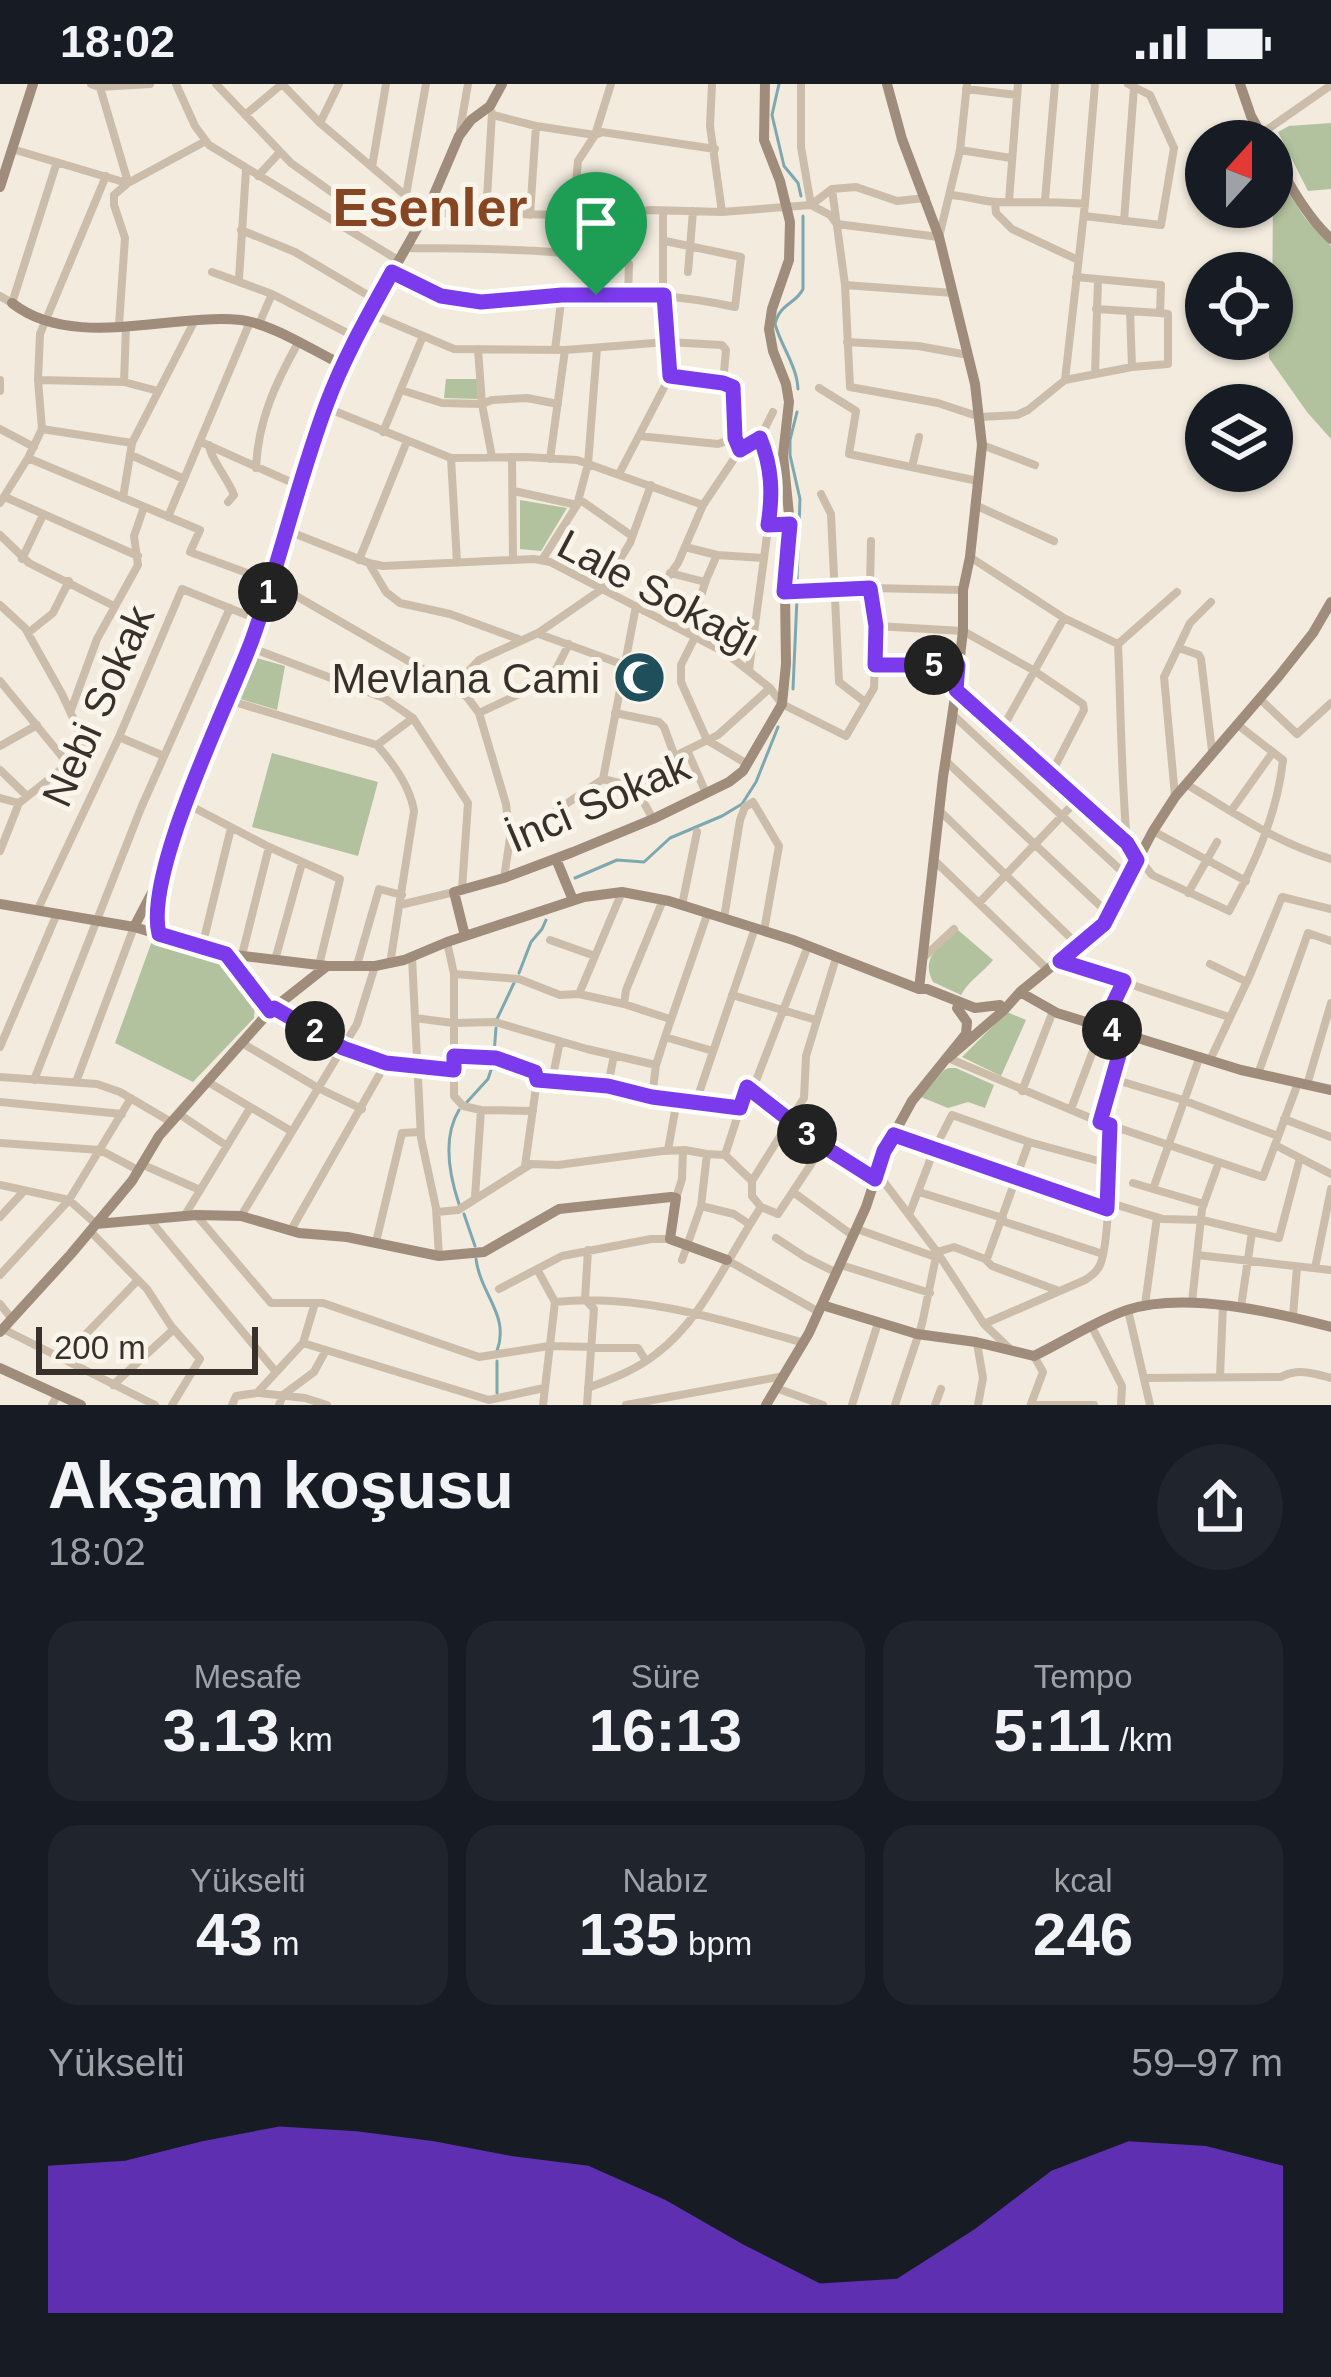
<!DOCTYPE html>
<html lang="tr">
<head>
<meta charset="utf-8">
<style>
	:root { --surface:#171b24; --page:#20242c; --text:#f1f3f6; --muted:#9ea1a6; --accent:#7c3aed }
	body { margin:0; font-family:Arial,sans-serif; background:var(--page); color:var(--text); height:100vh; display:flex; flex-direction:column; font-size:45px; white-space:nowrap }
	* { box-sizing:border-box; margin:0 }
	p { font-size:39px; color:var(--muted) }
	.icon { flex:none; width:66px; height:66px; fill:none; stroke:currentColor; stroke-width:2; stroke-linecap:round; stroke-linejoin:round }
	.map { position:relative; height:1321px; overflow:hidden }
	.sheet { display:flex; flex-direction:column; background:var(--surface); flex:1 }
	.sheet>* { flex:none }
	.needle { width:78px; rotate:21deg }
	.tools { position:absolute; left:1185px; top:36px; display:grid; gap:24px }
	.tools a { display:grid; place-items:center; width:108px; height:108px; border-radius:50%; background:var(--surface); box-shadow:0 3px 9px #0004; font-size:60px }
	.scale { position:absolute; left:36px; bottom:30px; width:222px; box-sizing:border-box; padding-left:12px; border:6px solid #38302a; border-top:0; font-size:33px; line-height:42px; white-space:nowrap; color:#38302a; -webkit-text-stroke:9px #faf5eb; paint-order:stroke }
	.pin { position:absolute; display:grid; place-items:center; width:102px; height:102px; color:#fff; margin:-123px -51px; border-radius:50% 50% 50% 0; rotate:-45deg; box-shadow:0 0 12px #0007 }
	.pin .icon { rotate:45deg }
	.km { position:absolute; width:60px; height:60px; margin:-30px; border-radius:50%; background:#222; color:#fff; font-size:33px; line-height:60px; text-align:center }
	.round { display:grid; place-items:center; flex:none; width:126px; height:126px; border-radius:63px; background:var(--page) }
	.head { display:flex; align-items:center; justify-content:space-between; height:204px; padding:0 48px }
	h1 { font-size:66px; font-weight:800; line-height:90px }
	.figures { display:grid; grid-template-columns:repeat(3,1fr); gap:18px; height:204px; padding:12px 48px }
	.figures div { display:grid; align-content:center; border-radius:30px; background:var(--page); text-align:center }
	.figures b { font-size:60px; font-weight:800 }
	.figures small { font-size:33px; font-weight:400 }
	.figures p { font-size:33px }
	.chart { height:336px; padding:24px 48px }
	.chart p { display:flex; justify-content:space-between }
	.chart svg { width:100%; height:216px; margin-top:12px; fill:var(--accent); opacity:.7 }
	.status { display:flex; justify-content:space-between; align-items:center; height:84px; padding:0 60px; background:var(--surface); direction:ltr }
	.status svg { height:33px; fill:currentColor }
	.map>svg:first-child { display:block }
</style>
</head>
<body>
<div class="status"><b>18:02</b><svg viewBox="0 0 49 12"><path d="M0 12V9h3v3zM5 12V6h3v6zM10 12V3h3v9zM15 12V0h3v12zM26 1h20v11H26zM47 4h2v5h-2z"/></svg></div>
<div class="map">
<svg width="1331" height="1321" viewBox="0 0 1331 1321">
	<rect width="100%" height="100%" fill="#f2ebde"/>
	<path fill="#b2c29e" d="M 1331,39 L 1331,105 L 1308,107 L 1278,48 L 1289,42 Z
		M 1283,101 L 1305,134 L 1331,162 L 1331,355 L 1307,328 L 1269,274 L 1269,255 L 1272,255 L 1273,103 Z
		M 446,295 L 477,295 L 478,315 L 444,314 Z
		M 520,416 L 567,424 L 541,467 L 520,465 Z
		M 250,572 L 285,582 L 277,626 L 234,613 Z
		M 272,669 L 378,698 L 358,772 L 252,743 Z
		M 958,846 L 993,876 C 983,889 969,896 961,911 L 933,898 C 920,873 940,862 958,846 Z
		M 152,857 L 224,881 L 233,888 L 255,921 L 254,934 L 193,998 L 115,959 Z
		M 1007,928 L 1026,936 L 1001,992 L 962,973 Z
		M 949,984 L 956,984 L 994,1001 L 985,1024 L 968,1018 L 948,1024 L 921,1013 L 944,986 Z"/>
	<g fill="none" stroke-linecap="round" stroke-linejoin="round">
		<path stroke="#7da8af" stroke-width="3" d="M 779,0 L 772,31 L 784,82 L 798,99 L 801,112
			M 798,305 C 797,282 781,262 775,240 C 780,219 796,220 803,205 L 803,132
			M 797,328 L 790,356 L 790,371 L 800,415 L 797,495
			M 793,605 L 797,514
			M 575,794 L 617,776 L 644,778 L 670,754 L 722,732 L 742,720 L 756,698 L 778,643
			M 519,889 L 531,858 L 542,845 L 546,836
			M 497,935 L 514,899
			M 494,970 L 496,944
			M 467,1018 L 488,995 L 493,980
			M 459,1026 C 442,1054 449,1090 459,1120
			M 464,1130 L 475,1162
			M 476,1175 C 481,1212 510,1231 497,1267
			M 497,1309 L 497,1277"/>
		<path stroke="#cbbdaa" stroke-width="8" d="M 91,0 L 99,3 L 150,0
			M 99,0 L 128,98
			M 176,0 L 195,42 L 209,61 L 398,176
			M 216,0 L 291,79 L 351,122 L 353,125 L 342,143
			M 282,0 L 320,39 L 426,129 L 573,131 L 652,126 L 722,128 L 811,121
			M 712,0 L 710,42 L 722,128
			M 801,0 L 801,63 L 811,121
			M 966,5 L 1017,11
			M 245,31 L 282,0
			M 493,31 L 536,42 L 595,51 L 602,48 L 715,65
			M 320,39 L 339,0
			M 460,46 L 468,0
			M 1261,50 L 1331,1
			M 12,65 L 127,99
			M 960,66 L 1011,74
			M 372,83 L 386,0
			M 258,92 L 280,68
			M 832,105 L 845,201 L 850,303 L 938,319 L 980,333 L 1017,331 L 1028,326 L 1065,296 L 1132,283 L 1168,280 L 1168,230 L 1160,229 L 1161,201 L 1076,193
			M 406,111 L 426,0
			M 951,111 C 967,112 983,118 998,118 C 1028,119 1056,117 1085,120
			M 1045,116 L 1055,0
			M 1009,117 L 1018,0
			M 995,119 L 996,129 L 1012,145 L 1078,176
			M 811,121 L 830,131 L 837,140 L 939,153 L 960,66 L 967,0
			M 811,121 L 832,105 L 856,103 L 897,117 L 926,114
			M 486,131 L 492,29
			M 530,131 L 536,42
			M 573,131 L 578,77 L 595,51 L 611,0
			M 593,131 L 596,211
			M 1084,132 L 1161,141 L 1174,64 L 1150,11 L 1134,3
			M 1124,137 L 1134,3 L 1128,0
			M 241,146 L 295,168 L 376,216
			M 406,164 C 479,165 559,163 629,180 L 628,211
			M 392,187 C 408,196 426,207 443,212 C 484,224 525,212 566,210 C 626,209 676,210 735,223 L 741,173 L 665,157
			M 212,188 L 272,210 L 357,254
			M 688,188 L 693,127
			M 239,195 L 246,86
			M 845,201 L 953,209
			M 0,212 L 12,219
			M 12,219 L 57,78
			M 1096,225 L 1160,229
			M 1130,227 L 1132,283
			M 369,229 L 454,265 L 565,266 L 667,258 L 722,261 L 726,266 L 723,299
			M 259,240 L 272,210
			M 119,241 L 125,154 L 114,121 L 114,111 L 128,99 L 204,58
			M 847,258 L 918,262 L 968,271
			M 478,265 L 482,320 L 492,373
			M 555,266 L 562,210
			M 1095,290 L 1098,196
			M 670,292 L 723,299 L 733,303 L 735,354 L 740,366
			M 0,296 L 0,307
			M 38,296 L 124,298 L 158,307
			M 1065,296 L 1085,120 L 1095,0
			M 124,298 L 126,243
			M 819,304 L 856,327 L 849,370 L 978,397
			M 401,306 L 442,319 L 482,320 L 492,316 L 527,314 L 558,320
			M 327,324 L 451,374 L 526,373 L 577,376 L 703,421
			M 0,345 L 34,363
			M 42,345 L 132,359
			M 383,348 L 423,252
			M 639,352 L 718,360 L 735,354
			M 201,358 L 302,403
			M 209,361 C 210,374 228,395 234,411 L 228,418
			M 982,361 L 1035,381
			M 131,371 L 184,395
			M 512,373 L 513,476
			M 28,374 L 200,446 L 190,468 L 272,498 L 431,590 L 467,613 L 479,629 L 506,720 L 510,754
			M 451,374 L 457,479
			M 550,375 L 565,266
			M 912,383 L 919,353
			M 256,384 C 258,337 275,300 298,259
			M 619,390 L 670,292 L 663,204 L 663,127
			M 514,407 L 577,421
			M 821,410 L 831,430 L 839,598 L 865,618
			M 5,413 L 138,472
			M 123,414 L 132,359 L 194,238
			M 579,415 L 632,452
			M 0,419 L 28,374 L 42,345 L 38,296 L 40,250 L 106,92
			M 975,421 L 1054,457
			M 168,433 L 250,238
			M 288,447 L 369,479 L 383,482 L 534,475 L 550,478 L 726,569 L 770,604 L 782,620 L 846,652 L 874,604 L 876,542 L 963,547 L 1033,586 L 1083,620 L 1084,626 L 1051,690
			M 0,451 L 29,479 L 114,522
			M 871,457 L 870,504 L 876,542
			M 685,463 L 717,471
			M 970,473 L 1064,534 L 1118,560
			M 22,475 L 43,431
			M 359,476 L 407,357
			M 542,476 L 577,421 L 588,380 L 597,264
			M 370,481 L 386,508 L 400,519 L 450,530 L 521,556
			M 670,489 L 705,498
			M 785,508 L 870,504 L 963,506
			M 0,521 L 25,544 L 62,610 L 84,658 L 77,673 L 19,719 L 0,767
			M 644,527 L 678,479 L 703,421 L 740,366 L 760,354 L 773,328
			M 28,549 L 53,529 L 69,497
			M 539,550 L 624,581
			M 689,550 L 706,496 L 717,471 L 763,474
			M 695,553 L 681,581 L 681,598 L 707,656 L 747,680
			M 249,563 L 384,614 L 413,634 L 468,719 L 462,805
			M 1179,564 L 1199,571 L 1201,575 L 1212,667
			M 875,581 L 958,581
			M 749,586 L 771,422 L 771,382 L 760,354
			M 0,597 L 69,681
			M 453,604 L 479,576 L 538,549 L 602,505 L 630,459 L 651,401
			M 956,607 L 1127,759 L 1152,791 L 1229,827 C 1255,779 1277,731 1283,676 L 1238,641
			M 1260,615 L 1297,650 L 1331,619
			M 228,616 L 377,661 L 413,634
			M 71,626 L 97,555 L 138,481 L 134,452 L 144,423
			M 479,629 L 551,595 L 569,560
			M 615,629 L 659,638 L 664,643 L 675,673
			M 953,631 L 1128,793
			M 1002,645 L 1064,534
			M 119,653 L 164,672
			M 377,661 C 393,679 410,703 414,727 L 390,880
			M 0,662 L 37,641
			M 687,666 L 706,709
			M 947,678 L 1110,831
			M 0,686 L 27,712
			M 603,695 L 635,703 L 653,735
			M 1186,700 C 1236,730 1275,758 1331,775
			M 635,703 L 681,669 L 718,651 L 770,604
			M 1175,712 L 1164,593 L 1190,539 L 1211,518
			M 0,714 L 19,719
			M 187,720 L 269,763 L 340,795 L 319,881
			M 940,727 L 1079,862
			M 1231,727 L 1273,668
			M 1153,747 L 1246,797
			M 1127,758 C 1121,692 1121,626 1118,560 L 1177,508
			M 935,777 L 1048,886
			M 504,794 L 510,754 L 538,739 L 603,695 L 636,522
			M 1188,809 L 1217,758
			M 979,819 L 1078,715
			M 400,821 L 454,808
			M 682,821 L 697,748
			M 37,827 L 119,653 L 182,505 L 259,536
			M 724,834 L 740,736 L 745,723 L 753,718 L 779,762 L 764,847
			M 550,856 L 595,872
			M 447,858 L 454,890 L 454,1012 L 463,1022 L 481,1026
			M 202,863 L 231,744
			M 227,871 L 270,927
			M 242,871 L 269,763
			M 412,873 L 421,1054 L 436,1124 L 439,1172
			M 924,873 L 954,845
			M 275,876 L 302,779
			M 1060,877 L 1229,933
			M 1210,880 L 1247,898
			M 357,881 L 379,805 L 402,811
			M 454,890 L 519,895 L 560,911 L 579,910 L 624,920 L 670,935
			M 579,910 L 622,808
			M 732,911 L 816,936
			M 624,920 L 626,906 L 663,816
			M 274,924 L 343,964 L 386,979 L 454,986
			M 415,934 L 453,939 L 495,938 L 587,965 L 656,981
			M 665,953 L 707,831
			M 242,959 L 318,1004 L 362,1025
			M 0,963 L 56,832
			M 454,972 L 496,974 L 534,988 L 537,996
			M 1200,972 L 1153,1105 L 1204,1120
			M 948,974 L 1095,1036 L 1263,1093 L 1298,999
			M 1210,976 L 1250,891 L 1282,813 L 1331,825
			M 1258,990 L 1308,849 L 1331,857
			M 0,993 L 97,1000 L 120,1008 L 171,1038
			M 1113,995 L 1180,1015 L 1278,1052
			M 34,996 L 141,724 L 230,524
			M 552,997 L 560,957
			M 76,998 L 134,843
			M 208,998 L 291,1047
			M 1307,1001 L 1331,919
			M 608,1002 L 614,971
			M 752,1007 L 808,862
			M 1022,1007 L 1053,927
			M 652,1013 L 656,981 L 665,953 L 713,967
			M 0,1018 L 122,1030
			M 696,1018 L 740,1024
			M 1071,1025 L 1102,943 L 1124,897
			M 179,1030 L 227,1062
			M 1284,1035 L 1331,1053
			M 1100,1038 L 1125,950
			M 894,1051 L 1107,1125
			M 0,1059 L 100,1066 L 138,1086
			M 1275,1061 L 1331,1090
			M 668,1066 L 677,1016
			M 707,1070 L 725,1071 L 747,1003 L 823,1062 L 875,1095
			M 725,1071 L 752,1097
			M 141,1080 L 200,1106
			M 525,1082 L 537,996 L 608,1002 L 652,1013 L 696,1018 L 755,844
			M 878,1090 L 937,1168 L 984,1240 L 1009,1264
			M 1133,1099 L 1153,1105
			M 0,1101 L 69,1116 L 96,1140
			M 793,1108 L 852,1151
			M 919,1108 L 1003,1134
			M 475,1113 L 481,1026 L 533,1027
			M 676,1114 L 682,1095 L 683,1066
			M 1107,1118 L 1163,1135 L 1202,1136 L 1252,1148 L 1241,1223
			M 701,1122 L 734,1130 L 749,1140
			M 761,1123 L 778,1130 L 823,1062
			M 437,1128 L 458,1126 L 531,1080 L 558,1081 L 662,1067 L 685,1066 L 707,1070 L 701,1122 L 682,1176
			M 185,1131 L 250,1024
			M 909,1131 L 934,1066 L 952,1031 L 1029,1058 L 1110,1080
			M 197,1132 L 271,1219 L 323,1219 L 479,1273 L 549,1262 L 638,1264 L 646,1277
			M 241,1132 L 357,940 L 375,882
			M 0,1133 L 24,1107
			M 150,1136 L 276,1288
			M 1002,1137 L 1103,1170
			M 857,1145 L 938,1174
			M 291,1146 L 386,979
			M 90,1147 L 147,1205 L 171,1242 L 200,1275 L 172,1321
			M 1252,1148 L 1279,1154 L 1300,1074
			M 776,1154 L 805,1173 L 837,1189
			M 376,1158 L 402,1049 L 420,1048
			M 1197,1171 L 1331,1186
			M 985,1175 L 992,1182 L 1059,1207
			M 727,1176 L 819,1228
			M 841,1181 L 930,1209
			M 1315,1184 L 1331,1105
			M 537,1185 L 555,1218 L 543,1321
			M 0,1191 L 69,1116 L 131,1014
			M 499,1205 L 562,1172 L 651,1155 L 670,1155
			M 555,1218 C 639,1209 723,1236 804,1259
			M 1192,1218 L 1202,1125 L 1219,1078
			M 0,1220 L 12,1235
			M 1145,1221 L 1157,1133
			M 1128,1226 L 1150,1321
			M 1293,1232 L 1297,1183
			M 984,1240 L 1085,1196 C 1092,1191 1095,1190 1099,1183 C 1110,1164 1110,1068 1110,1041
			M 1092,1243 L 1122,1302 L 1121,1321
			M 3,1245 L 155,1321
			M 303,1259 L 489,1316 L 544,1304
			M 977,1259 L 983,1294 L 978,1321
			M 63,1274 L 138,1196
			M 1220,1292 L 1223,1222
			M 1144,1294 L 1281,1293 C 1298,1284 1313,1289 1331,1294
			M 113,1301 L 174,1245
			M 588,1304 C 611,1295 636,1286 656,1270 C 704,1234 728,1172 761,1123 L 752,1112 L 752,1097 L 804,1014 L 806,972 L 836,874
			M 776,1304 L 823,1321
			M 259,1309 L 305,1314 L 327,1321
			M 1031,1320 L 1043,1288 L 1034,1272
			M 52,1321 L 58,1310
			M 232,1321 L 236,1312 L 257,1309 L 303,1259 L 315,1219
			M 279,1321 L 283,1311 L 314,1288 L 326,1266
			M 587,1321 L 594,1225 L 585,1215 L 588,1166
			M 626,1321 L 784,1292
			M 852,1321 L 878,1239
			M 895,1321 L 922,1240 L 937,1168 L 954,1163 L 985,1175 L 988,1172 L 1029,1058
			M 935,1321 L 941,1305
			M 1031,1321 L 1094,1321"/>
		<path stroke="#9f8c7b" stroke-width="10" d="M 887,0 L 902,55 L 939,153 L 975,300 L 982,361 L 970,473 L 963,506 L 963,547 L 956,606 L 943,693 L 919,905
			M 1240,0 L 1251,32 L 1265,57
			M 1272,70 C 1289,99 1306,132 1331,155
			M 0,103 L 33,0
			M 12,219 C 73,267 169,229 241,236 C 273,240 313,267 343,281
			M 556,775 L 573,816
			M 0,820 L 134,843 L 226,870 L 327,882 L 375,882 L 404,876 L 447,858 L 584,813 L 622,808 L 669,817 L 793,856 L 919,905 L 927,905 L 975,924 L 1000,921
			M 134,843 L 157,799
			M 159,851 L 156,828 L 164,785 L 259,536 L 333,303 L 369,229 L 427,127 L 459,52 L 471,36 L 490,22 L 502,0
			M 465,852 L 454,808 L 504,794 L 573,768 L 653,735 L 729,698 L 743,687 L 782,620 L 786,580 L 785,508 L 790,440 L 783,371 L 789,318 L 786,300 L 773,267 L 769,245 L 772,225 L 789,176 L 790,138 L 780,97 L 764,56 L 765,0
			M 1020,908 L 1057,929 L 1241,986 L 1331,1006
			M 948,974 L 1004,926 L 1020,908 L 1104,840 L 1153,747 L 1175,713 L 1279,592 L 1313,549 L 1331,518
			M 96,1140 L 196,1131 L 241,1132 L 299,1149 L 347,1153 L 439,1172 L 484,1168 L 559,1125 L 671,1113 L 676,1114 L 670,1155 L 727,1176
			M 822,1221 L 917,1250 L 976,1258 L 1034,1272 C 1063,1258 1097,1236 1127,1226 C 1184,1207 1274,1228 1331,1243
			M 0,1248 L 71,1170 L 132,1097 L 159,1052 L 270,927 L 327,882
			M 0,1284 L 81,1321
			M 766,1321 L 809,1249 L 866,1123 L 884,1068 L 912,1017 L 966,950 L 967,938 L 957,924"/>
	</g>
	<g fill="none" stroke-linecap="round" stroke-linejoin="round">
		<defs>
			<path id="route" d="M 392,188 L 441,212 L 481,218 L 562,211 L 664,211 L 670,292 L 723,299 L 733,303 L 735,354 L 740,366 L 760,354 C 772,383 773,410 768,441 L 790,440 L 784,508 L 870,504 L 876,542 L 875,581 L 958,581 L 956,606 L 1127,759 L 1137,776 L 1104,840 L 1060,877 L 1124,897 L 1102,943 L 1125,950 L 1100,1038 L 1110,1041 L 1107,1125 L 894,1051 L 884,1067 L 875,1095 L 823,1062 L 747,1003 L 740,1024 L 652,1013 L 608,1002 L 537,996 L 535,988 L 496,974 L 454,972 L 454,986 L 386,979 L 343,964 L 274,924 L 270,927 L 226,870 L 159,850 C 144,789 228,621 252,556 C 280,478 298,396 327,319 C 344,273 369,230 392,188 Z"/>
		</defs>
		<use href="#route" stroke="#fff" stroke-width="24"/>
		<use href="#route" stroke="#7c3aed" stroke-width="15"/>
	</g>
	<defs>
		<symbol id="mosque-disc" viewBox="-11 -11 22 22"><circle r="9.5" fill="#1f4f5a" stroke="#faf5eb"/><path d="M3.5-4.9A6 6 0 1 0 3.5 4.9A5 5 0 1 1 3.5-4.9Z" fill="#fff"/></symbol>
	</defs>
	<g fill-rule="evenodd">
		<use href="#mosque-disc" x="610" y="564" width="59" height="59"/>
	</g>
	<g text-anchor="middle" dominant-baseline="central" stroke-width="10" stroke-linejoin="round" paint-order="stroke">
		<g font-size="42" fill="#38302a" stroke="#faf5eb">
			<text transform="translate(659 509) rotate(28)">Lale Sokağı</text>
			<text transform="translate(98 622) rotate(-66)">Nebi Sokak</text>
			<text transform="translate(598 718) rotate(-23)">İnci Sokak</text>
		</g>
		<g font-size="42" fill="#38302a" stroke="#faf5eb" text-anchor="end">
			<text x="600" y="594">Mevlana Cami</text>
		</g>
		<g font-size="54" font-weight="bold" fill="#874623" stroke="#faf5eb">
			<text x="430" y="123">Esenler</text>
		</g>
	</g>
</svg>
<div class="tools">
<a><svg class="needle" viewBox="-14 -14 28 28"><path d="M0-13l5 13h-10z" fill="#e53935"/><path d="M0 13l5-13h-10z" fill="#9ea1a6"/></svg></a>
<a><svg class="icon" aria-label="locate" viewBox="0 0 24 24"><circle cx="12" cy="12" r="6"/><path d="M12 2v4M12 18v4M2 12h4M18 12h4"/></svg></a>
<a><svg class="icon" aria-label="layers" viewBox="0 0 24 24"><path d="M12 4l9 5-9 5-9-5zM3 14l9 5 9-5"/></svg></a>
</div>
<div class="scale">200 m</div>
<div class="pin" style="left:596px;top:211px;background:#1e9e55"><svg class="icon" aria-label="arrive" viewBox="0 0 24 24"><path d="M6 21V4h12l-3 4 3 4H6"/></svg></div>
<b class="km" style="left:268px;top:508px">1</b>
<b class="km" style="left:315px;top:947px">2</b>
<b class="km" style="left:807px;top:1050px">3</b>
<b class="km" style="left:1112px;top:946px">4</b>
<b class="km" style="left:934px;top:581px">5</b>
</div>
<section class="sheet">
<div class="head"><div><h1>Akşam koşusu</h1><p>18:02</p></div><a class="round"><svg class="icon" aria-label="share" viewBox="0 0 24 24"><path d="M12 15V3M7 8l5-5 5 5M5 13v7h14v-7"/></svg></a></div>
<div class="figures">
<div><p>Mesafe</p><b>3.13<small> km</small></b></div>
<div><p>Süre</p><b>16:13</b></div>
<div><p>Tempo</p><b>5:11<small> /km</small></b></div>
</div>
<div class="figures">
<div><p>Yükselti</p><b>43<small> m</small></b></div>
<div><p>Nabız</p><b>135<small> bpm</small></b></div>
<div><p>kcal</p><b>246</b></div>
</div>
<div class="chart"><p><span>Yükselti</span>59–97 m</p>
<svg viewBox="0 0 160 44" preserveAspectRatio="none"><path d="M0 44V14L10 13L20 9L30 6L40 7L50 9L60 12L70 14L80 21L90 30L100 38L110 37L120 27L130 15L140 9L150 10L160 14V44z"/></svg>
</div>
</section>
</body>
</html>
